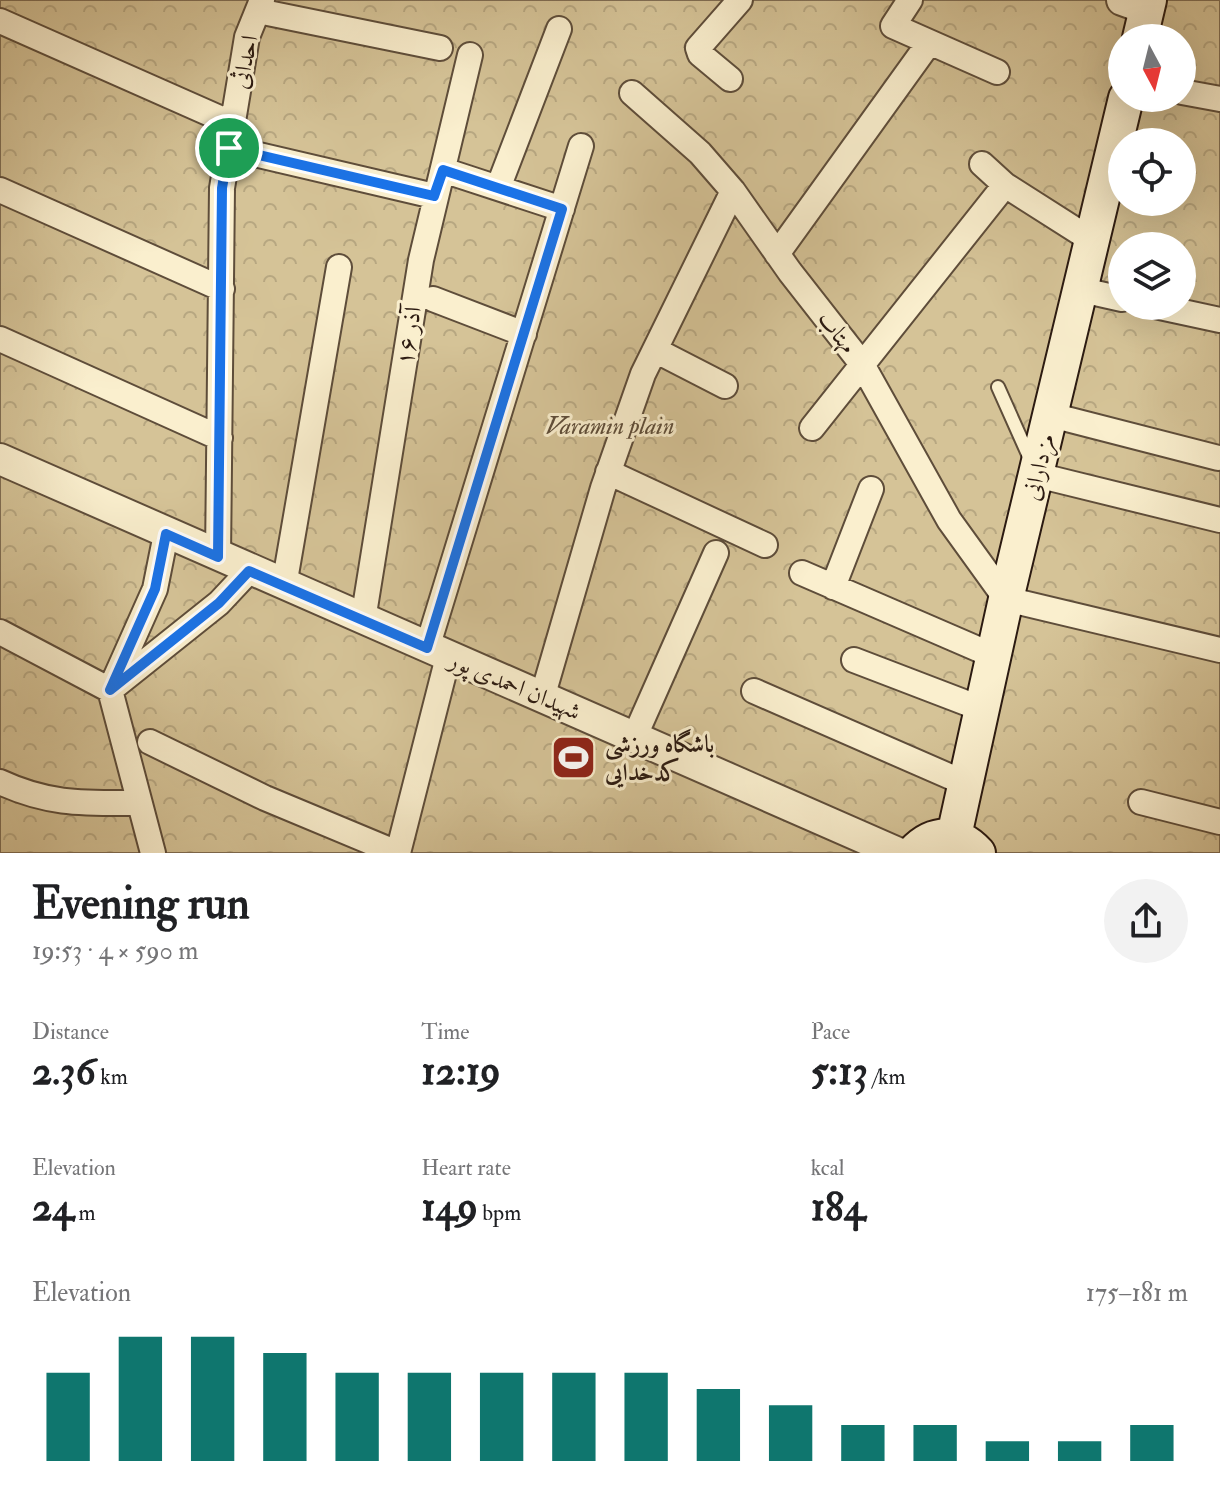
<!DOCTYPE html>
<html lang="en">
<head>
<meta charset="utf-8">
<style>
	:root { --surface:#fff; --page:#f2f2f2; --text:#202124; --muted:#757577; --accent:#0f766e }
	body { margin:0; font-family:"IM FELL Double Pica",Amiri,serif; background:var(--page); color:var(--text); height:100vh; display:flex; flex-direction:column; font-size:30px; white-space:nowrap }
	* { box-sizing:border-box; margin:0 }
	p { font-size:26px; color:var(--muted) }
	.icon { flex:none; width:44px; height:44px; fill:none; stroke:currentColor; stroke-width:2; stroke-linecap:round; stroke-linejoin:round }
	.map { position:relative; height:853px; overflow:hidden }
	.drawer { display:flex; flex-direction:column; background:var(--surface); flex:1 }
	.drawer>* { flex:none }
	.needle { width:52px; rotate:173deg }
	.buttons { position:absolute; left:1108px; top:24px; display:grid; gap:16px }
	.buttons a { display:grid; place-items:center; width:88px; height:88px; border-radius:50%; background:var(--surface); box-shadow:0 8px 32px #0002; font-size:40px }
	.pin { position:absolute; display:grid; place-items:center; width:68px; height:68px; color:#fff; margin:-34px; border:4px solid #fff; border-radius:50%; box-shadow:0 2px 8px #0007 }
	.round { display:grid; place-items:center; flex:none; width:84px; height:84px; border-radius:42px; background:var(--page) }
	.headline { display:flex; align-items:center; justify-content:space-between; height:136px; padding:0 32px }
	h1 { font-size:44px; font-weight:700; line-height:60px }
	.stats { display:grid; grid-template-columns:repeat(3,1fr); gap:12px; height:136px; padding:8px 32px }
	.stats div { display:grid; align-content:center }
	.stats b { font-size:40px; font-weight:700 }
	.stats small { font-size:22px; font-weight:400 }
	.stats p { font-size:22px }
	.chart { height:224px; padding:16px 32px }
	.chart p { display:flex; justify-content:space-between }
	.chart svg { width:100%; height:144px; margin-top:8px; stroke:var(--accent); stroke-width:6 }
	.map>svg:first-child { display:block }
</style>
</head>
<body>
<div class="map">
<svg width="1220" height="853" viewBox="0 0 1220 853">
	<defs>
		<pattern id="park-crowns" width="20" height="18" patternUnits="userSpaceOnUse" patternTransform="scale(2)"><rect width="20" height="18" fill="#d5c397"/><path d="M2 6a3 3 0 1 1 6 0M12 15a3 3 0 1 1 6 0" fill="none" stroke="#b7a781"/></pattern>
	</defs>
	<rect width="100%" height="100%" fill="#f8e6b3"/>
	<filter id="stains"><feTurbulence type="fractalNoise" baseFrequency=".0025" numOctaves="4"/><feColorMatrix values="0 0 0 0 .2 0 0 0 0 .09 0 0 0 0 .02 0 0 0 .5 -.17"/></filter>
	<radialGradient id="worn" r=".72"><stop offset=".6" stop-color="#630" stop-opacity="0"/><stop offset="1" stop-color="#630" stop-opacity=".3"/></radialGradient>
	<path fill="url(#park-crowns)" stroke="#806e54" stroke-width="2" fill-rule="evenodd" d="M 0,0 L 1220,0 L 1220,853 L 0,853 ZM 1122,38 L 1182,38 L 1182,98 L 1122,98 ZM 1122,142 L 1182,142 L 1182,202 L 1122,202 ZM 1122,246 L 1182,246 L 1182,306 L 1122,306 Z"/>
	<g fill="none" stroke-linecap="round" stroke-linejoin="round">
		<defs>
			<path id="service" d="M 998,387 L 1031,461"/>
			<path id="minor" d="M 910,0 L 893,26 L 997,72
				M 258,11 L 440,48
				M 0,21 L 233,124
				M 730,79 L 700,54 L 698,48 L 740,0
				M 1182,92 L 1220,99
				M 632,93 L 700,153 L 733,191 L 790,272 L 862,364 L 949,520 L 1006,599 L 1220,650
				M 229,148 L 434,196
				M 982,164 L 1005,185 L 1093,241
				M 443,170 L 562,209
				M 498,188 L 559,29
				M 0,190 L 222,289
				M 777,254 L 929,43
				M 1082,290 L 1122,299
				M 433,299 L 524,334
				M 1155,306 L 1220,320
				M 0,339 L 220,438
				M 655,350 L 725,386
				M 1051,415 L 1218,458
				M 812,428 L 1005,185
				M 608,472 L 765,545
				M 1037,475 L 1220,520
				M 218,557 L 222,188 L 247,37 L 262,0
				M 802,573 L 994,656
				M 284,586 L 339,267
				M 833,587 L 871,489
				M 363,620 L 421,260 L 470,55
				M 0,632 L 110,690
				M 427,648 L 581,146
				M 854,660 L 982,709
				M 115,686 L 219,603 L 249,571
				M 754,691 L 967,784
				M 542,698 L 603,488 L 643,374 L 733,191
				M 634,738 L 716,553
				M 150,742 L 265,798 L 397,853
				M 0,782 C 49,805 85,803 138,803
				M 1141,802 L 1220,822
				M 153,853 L 110,690 L 155,589 L 166,534
				M 398,853 L 448,657"/>
			<path id="tertiary" d="M 1122,0 L 1147,9
				M 0,459 L 898,853"/>
			<path id="secondary" d="M 1140,38 L 1149,0
				M 954,836 L 1006,599 L 1126,98
				M 913,853 C 933,831 958,831 978,853"/>
		</defs>
		<use href="#service" stroke="#5e4d3a" stroke-width="16"/>
		<use href="#minor" stroke="#5e4d3a" stroke-width="28"/>
		<use href="#tertiary" stroke="#5e4d3a" stroke-width="34"/>
		<use href="#secondary" stroke="#2b1a11" stroke-width="38"/>
		<use href="#service" stroke="#faefce" stroke-width="12"/>
		<use href="#minor" stroke="#faefce" stroke-width="24"/>
		<use href="#tertiary" stroke="#faefce" stroke-width="30"/>
		<use href="#secondary" stroke="#faefce" stroke-width="34"/>
	</g>
	<g fill="none" stroke-linecap="round" stroke-linejoin="round">
		<defs>
			<path id="route" d="M 229,148 L 434,196 L 443,170 L 562,209 L 427,648 L 249,571 L 219,603 L 110,690 L 155,589 L 166,534 L 218,557 L 222,188 Z"/>
		</defs>
		<use href="#route" stroke="#fff" stroke-width="16"/>
		<use href="#route" stroke="#1a73e8" stroke-width="10"/>
	</g>
	<defs>
		<symbol id="stadium-square" viewBox="-11 -11 22 22"><rect x="-9" y="-9" width="18" height="18" rx="4" fill="#8f2418" stroke="#faefce"/><path d="M0-5a6.5 5 0 1 0 0 10a6.5 5 0 1 0 0-10ZM-3.5-1.8h7v3.6h-7Z" fill="#fff"/></symbol>
	</defs>
	<g fill-rule="evenodd">
		<use href="#stadium-square" x="548" y="732" width="51" height="51"/>
	</g>
	<g text-anchor="middle" dominant-baseline="central" stroke-width="6" stroke-linejoin="round" paint-order="stroke">
		<g font-size="24" fill="#2b1a11" stroke="#faefce">
			<text transform="translate(245 62) rotate(-78)">احداثی</text>
			<text transform="translate(837 332) rotate(52)">مهتاب</text>
			<text transform="translate(409 336) rotate(-81)">۱۶ آذر</text>
			<text transform="translate(1039 467) rotate(-76)">مزدارانی</text>
			<text transform="translate(515 686) rotate(23)">شهیدان احمدی پور</text>
		</g>
		<g font-size="24" font-style="italic" fill="#5e4d39" stroke="#faefce">
			<text x="610" y="426">Varamin plain</text>
		</g>
		<g font-size="24" font-weight="bold" fill="#2b1a11" stroke="#faefce" text-anchor="start">
			<text x="605" y="744">باشگاه ورزشی<tspan x="605" dy="28">کدخدایی</tspan></text>
		</g>
	</g>
	<rect width="100%" height="100%" filter="url(#stains)"/>
	<rect width="100%" height="100%" fill="url(#worn)"/>
</svg>
<div class="buttons">
<a><svg class="needle" viewBox="-14 -14 28 28"><path d="M0-13l5 13h-10z" fill="#e53935"/><path d="M0 13l5-13h-10z" fill="#757577"/></svg></a>
<a><svg class="icon" aria-label="locate" viewBox="0 0 24 24"><circle cx="12" cy="12" r="6"/><path d="M12 2v4M12 18v4M2 12h4M18 12h4"/></svg></a>
<a><svg class="icon" aria-label="layers" viewBox="0 0 24 24"><path d="M12 4l9 5-9 5-9-5zM3 14l9 5 9-5"/></svg></a>
</div>
<div class="pin" style="left:229px;top:148px;background:#1e9e55"><svg class="icon" aria-label="arrive" viewBox="0 0 24 24"><path d="M6 21V4h12l-3 4 3 4H6"/></svg></div>
</div>
<section class="drawer">
<div class="headline"><div><h1>Evening run</h1><p>19:53 · 4 × 590 m</p></div><a class="round"><svg class="icon" aria-label="share" viewBox="0 0 24 24"><path d="M12 15V3M7 8l5-5 5 5M5 13v7h14v-7"/></svg></a></div>
<div class="stats">
<div><p>Distance</p><b>2.36<small> km</small></b></div>
<div><p>Time</p><b>12:19</b></div>
<div><p>Pace</p><b>5:13<small> /km</small></b></div>
</div>
<div class="stats">
<div><p>Elevation</p><b>24<small> m</small></b></div>
<div><p>Heart rate</p><b>149<small> bpm</small></b></div>
<div><p>kcal</p><b>184</b></div>
</div>
<div class="chart"><p><span>Elevation</span>175–181 m</p>
<svg viewBox="0 0 160 44" preserveAspectRatio="none"><path d="M5 44V17M15 44V6M25 44V6M35 44V11M45 44V17M55 44V17M65 44V17M75 44V17M85 44V17M95 44V22M105 44V27M115 44V33M125 44V33M135 44V38M145 44V38M155 44V33"/></svg>
</div>
</section>
</body>
</html>
